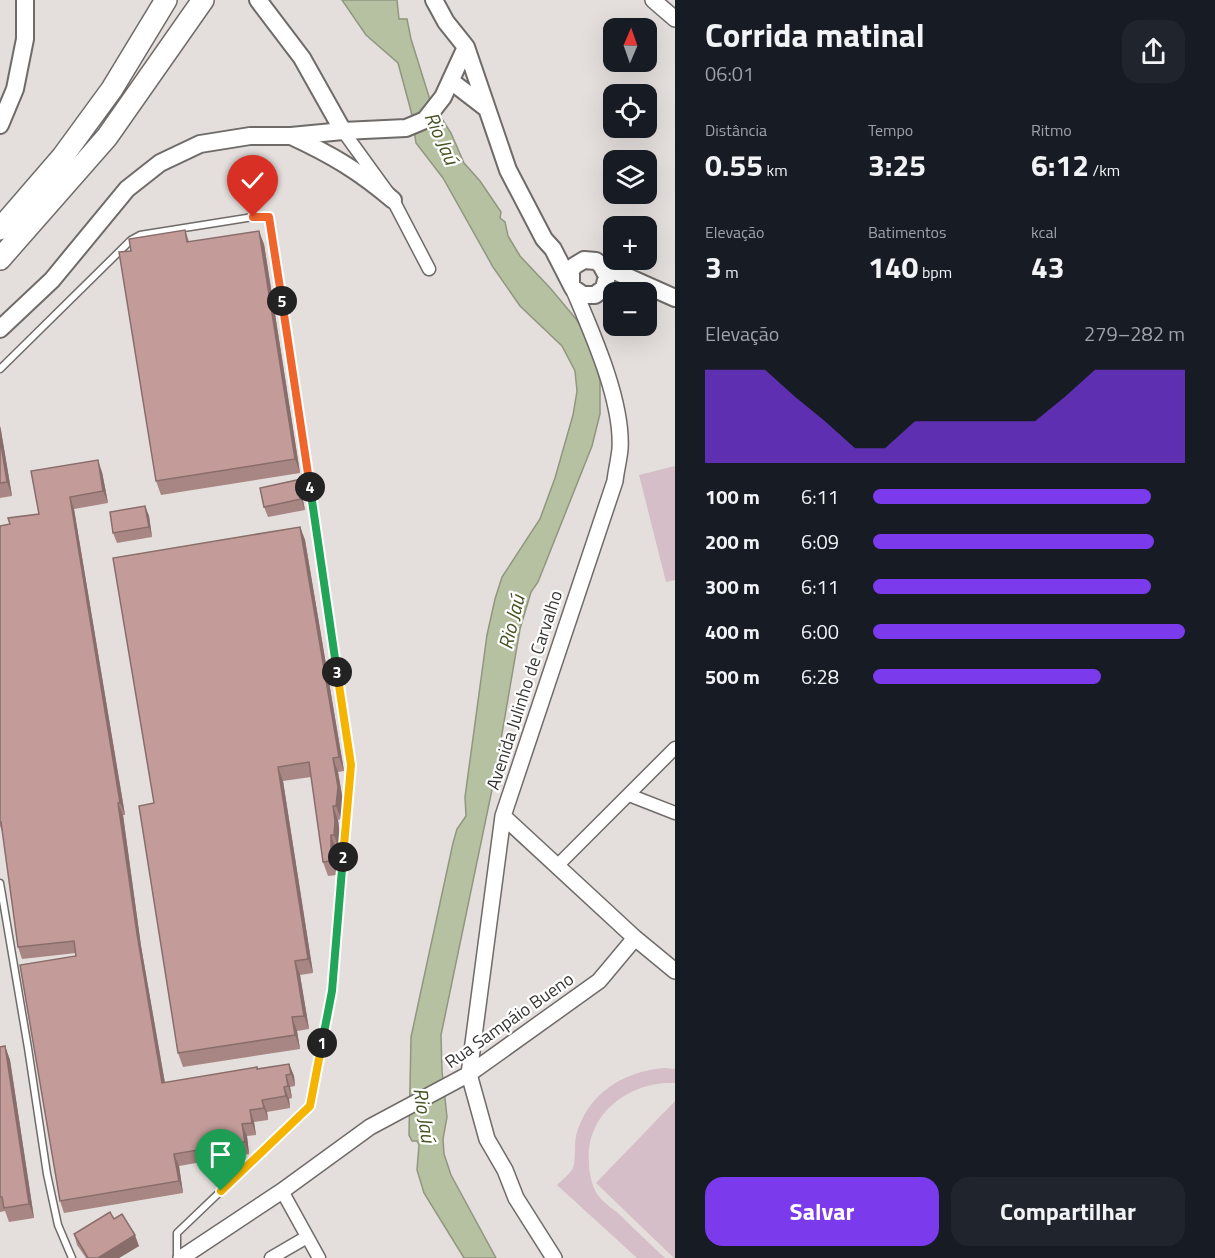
<!DOCTYPE html>
<html lang="pt">
<head>
<meta charset="utf-8">
<style>
	:root { --surface:#171b24; --page:#20242c; --text:#f1f3f6; --muted:#9ea1a6; --accent:#7c3aed }
	body { margin:0; font-family:"Titillium Web",sans-serif; background:var(--page); color:var(--text); height:100vh; display:flex; flex-direction:column; font-size:22px; white-space:nowrap }
	* { box-sizing:border-box; margin:0 }
	p { font-size:20px; color:var(--muted) }
	.icon { flex:none; width:33px; height:33px; fill:none; stroke:currentColor; stroke-width:2; stroke-linecap:round; stroke-linejoin:round }
	.map { position:relative; flex:1; overflow:hidden }
	.drawer { display:flex; flex-direction:column; background:var(--surface); width:540px }
	.drawer>* { flex:none }
	.needle { width:39px; rotate:2deg }
	.tools { position:absolute; left:603px; top:18px; display:grid; gap:12px }
	.tools a { display:grid; place-items:center; width:54px; height:54px; border-radius:12px; background:var(--surface); box-shadow:0 6px 24px #0002; font-size:30px }
	.pin { position:absolute; display:grid; place-items:center; width:51px; height:51px; color:#fff; margin:-62px -26px; border-radius:50% 50% 50% 0; rotate:-45deg; box-shadow:0 0 6px #0007 }
	.pin .icon { rotate:45deg }
	.km { position:absolute; width:30px; height:30px; margin:-15px; border-radius:50%; background:#222; color:#fff; font-size:16px; line-height:30px; text-align:center }
	.round { display:grid; place-items:center; flex:none; width:63px; height:63px; border-radius:18px; background:var(--page) }
	.headline { display:flex; align-items:center; justify-content:space-between; height:102px; padding:0 30px }
	h1 { font-size:33px; font-weight:700; line-height:45px }
	.metrics { display:grid; grid-template-columns:repeat(3,1fr); gap:9px; height:102px; padding:6px 30px }
	.metrics div { display:grid; align-content:center }
	.metrics b { font-size:30px; font-weight:700 }
	.metrics small { font-size:16px; font-weight:400 }
	.metrics p { font-size:16px }
	.chart { height:168px; padding:12px 30px }
	.chart p { display:flex; justify-content:space-between }
	.chart svg { width:100%; height:108px; margin-top:6px; fill:var(--accent); opacity:.7 }
	.action { display:flex; gap:12px; margin-top:auto; padding:12px 30px }
	.action a { flex:1; height:69px; border-radius:18px; background:var(--accent); color:#fff; font-size:24px; font-weight:700; line-height:69px; text-align:center }
	.action a+a { background:var(--page); color:var(--text) }
	ul { padding:0 30px; list-style:none; font-size:20px }
	li { display:grid; grid-template-columns:96px 72px 1fr; align-items:center; height:45px }
	li i { height:15px; border-radius:8px; background:var(--accent) }
	main { display:flex; flex:1; min-height:0 }
	.map>svg:first-child { display:block }
</style>
</head>
<body>
<main>
<div class="map">
<svg width="675" height="1258" viewBox="0 0 675 1258">
	<rect width="100%" height="100%" fill="#e4dfdc"/>
	<path fill="#d5bec8" d="M 675,466 L 675,580 L 666,582 L 639,475 Z
		M 665,1068 L 675,1069 L 675,1083 C 629,1081 585,1114 589,1163 C 589,1173 592,1186 597,1194 C 602,1201 611,1208 618,1213 C 633,1228 649,1243 665,1258 L 637,1258 L 557,1185 C 562,1180 570,1174 573,1168 C 576,1162 574,1144 576,1136 C 587,1094 623,1071 665,1068 Z
		M 675,1101 L 675,1258 L 674,1258 L 596,1183 Z"/>
	<path fill="#b5c1a0" stroke="#909780" stroke-width="1.5" d="M 342,0 L 397,0 L 399,19 L 407,19 L 411,39 L 430,100 L 451,133 L 464,163 L 480,181 L 501,212 L 500,218 L 505,222 L 508,236 L 520,256 L 551,289 L 576,319 L 592,344 L 600,381 L 600,414 L 592,446 L 538,582 L 531,592 L 520,629 L 494,780 L 441,1035 L 442,1071 L 447,1117 L 443,1139 L 444,1154 L 451,1175 L 496,1258 L 464,1258 L 424,1193 L 417,1170 L 419,1145 L 417,1141 L 412,1141 L 409,1135 L 411,1037 L 453,843 L 457,829 L 466,816 L 465,797 L 487,635 L 495,599 L 502,577 L 540,519 L 555,478 L 573,415 L 577,391 L 575,371 L 562,346 L 520,306 L 493,267 L 443,178 L 416,143 L 411,111 L 398,63 L 366,35 Z"/>
	<g fill="none" stroke-linecap="round" stroke-linejoin="round">
		<defs>
			<path id="service" d="M 0,369 L 131,240 L 140,235 L 253,217 L 269,217 L 351,765 L 332,991 L 310,1106 L 177,1233 L 177,1258
				M 0,883 L 28,1048 L 47,1174 L 58,1225 L 72,1258"/>
			<path id="minor" d="M 343,131 L 393,200 L 429,269
				M 629,795 L 675,813
				M 558,865 L 675,748
				M 282,1191 L 319,1258
				M 271,1258 L 307,1237"/>
			<path id="tertiary" d="M 653,0 L 675,19
				M 503,816 L 635,938 L 675,971
				M 181,1258 L 282,1191 L 370,1127 L 469,1074 L 599,981 L 635,938
				M 554,1258 L 516,1198 L 505,1170 L 487,1139 L 469,1074 L 503,816 L 615,481 C 616,471 619,460 620,449 C 623,401 592,333 573,288"/>
			<path id="secondary" d="M 258,0 L 302,58 L 343,131
				M 466,47 L 508,170 L 544,239 L 553,249 L 573,288 L 583,295 L 595,295 L 604,288 L 607,276 L 601,265 L 596,261 L 584,260 L 574,266 L 571,271 L 571,283
				M 451,81 L 486,108
				M 0,125 L 15,89 L 25,39 L 25,0
				M 291,136 C 332,155 359,171 393,200
				M 601,265 L 675,298
				M 0,329 L 52,280 L 127,189 L 160,163 L 200,144 L 250,136 L 291,136 L 343,131 L 406,128 L 425,120 L 443,97 L 466,47 L 446,22 L 434,0"/>
			<path id="motorway" d="M 0,229 L 63,156 L 112,89 L 166,0
				M 0,259 L 107,137 L 203,0"/>
		</defs>
		<use href="#service" stroke="#6f6b69" stroke-width="9"/>
		<use href="#minor" stroke="#6f6b69" stroke-width="15"/>
		<use href="#tertiary" stroke="#6f6b69" stroke-width="18"/>
		<use href="#secondary" stroke="#6f6b69" stroke-width="20"/>
		<use href="#motorway" stroke="#6f6b69" stroke-width="24"/>
		<use href="#service" stroke="#fff" stroke-width="6"/>
		<use href="#minor" stroke="#fff" stroke-width="12"/>
		<use href="#tertiary" stroke="#fff" stroke-width="15"/>
		<use href="#secondary" stroke="#fff" stroke-width="16"/>
		<use href="#motorway" stroke="#fff" stroke-width="21"/>
	</g>
	<path fill="#a88684" d="M 185,230 L 189,241 L 264,244 L 300,473 L 161,495 L 156,481 L 131,251 Z
		M 0,426 L 12,496 L 0,498 Z
		M 102,472 L 108,503 L 74,509 L 125,815 L 123,815 L 141,946 L 165,1083 L 289,1064 L 294,1076 L 295,1086 L 290,1087 L 292,1098 L 289,1099 L 290,1108 L 267,1112 L 268,1120 L 254,1122 L 256,1135 L 247,1136 L 249,1154 L 179,1166 L 183,1193 L 64,1213 L 60,1201 L 76,956 L 76,953 L 22,959 L 18,947 L 3,834 L 0,826 L 0,526 L 10,524 L 39,514 Z
		M 297,480 L 301,491 L 305,510 L 268,517 L 264,507 Z
		M 145,506 L 149,516 L 152,537 L 117,543 L 113,533 Z
		M 300,527 L 305,540 L 344,771 L 338,772 L 343,801 L 341,819 L 338,820 L 340,835 L 339,849 L 336,849 L 337,875 L 328,876 L 323,862 L 311,777 L 283,781 L 313,973 L 300,975 L 309,1029 L 297,1031 L 300,1049 L 183,1067 L 178,1053 L 154,803 Z
		M 0,1044 L 0,1047 L 5,1046 L 10,1060 L 34,1218 L 9,1222 L 5,1211 L 0,1212 Z
		M 114,1219 L 139,1246 L 119,1258 L 86,1258 L 77,1245 L 74,1234 Z"/>
	<path fill="#886d6b" d="M 259,231 L 264,244 L 300,473 L 295,459 Z
		M 0,426 L 1,430 L 12,496 L 7,482 L 0,438 Z
		M 98,460 L 102,472 L 108,503 L 103,491 Z
		M 297,480 L 301,491 L 305,510 L 301,499 Z
		M 70,497 L 74,509 L 125,815 L 120,803 Z
		M 145,506 L 149,516 L 152,537 L 149,527 Z
		M 300,527 L 305,540 L 344,771 L 339,757 Z
		M 333,758 L 338,772 L 343,801 L 341,819 L 336,806 Z
		M 278,767 L 283,781 L 313,973 L 308,959 Z
		M 118,803 L 123,815 L 141,946 L 167,1095 L 162,1083 L 137,934 Z
		M 333,806 L 338,820 L 340,835 L 339,849 L 334,835 Z
		M 331,835 L 336,849 L 337,875 L 331,861 Z
		M 295,961 L 300,975 L 309,1029 L 304,1016 Z
		M 292,1017 L 297,1031 L 300,1049 L 295,1035 Z
		M 5,1046 L 10,1060 L 34,1218 L 29,1204 Z
		M 289,1064 L 294,1076 L 295,1086 L 291,1074 Z
		M 286,1075 L 290,1087 L 292,1098 L 288,1086 Z
		M 284,1087 L 289,1099 L 290,1108 L 286,1096 Z
		M 262,1100 L 267,1112 L 268,1120 L 264,1108 Z
		M 250,1110 L 254,1122 L 256,1135 L 252,1123 Z
		M 242,1124 L 247,1136 L 249,1154 L 245,1142 Z
		M 174,1154 L 179,1166 L 183,1193 L 179,1181 Z
		M 135,1235 L 139,1246 L 119,1258 L 98,1258 Z"/>
	<path fill="#c39c99" stroke="#886d6b" stroke-width="1.5" d="M 185,230 L 187,242 L 259,231 L 295,459 L 156,481 L 119,252 L 131,251 L 129,239 Z
		M 0,438 L 7,482 L 0,483 Z
		M 98,460 L 103,491 L 70,497 L 120,803 L 118,803 L 137,934 L 162,1083 L 257,1067 L 257,1069 L 289,1064 L 291,1074 L 286,1075 L 288,1086 L 284,1087 L 286,1096 L 262,1100 L 264,1108 L 250,1110 L 252,1123 L 242,1124 L 245,1142 L 174,1154 L 179,1181 L 60,1201 L 20,965 L 76,956 L 74,941 L 18,947 L 1,822 L 0,822 L 0,526 L 10,524 L 8,518 L 39,514 L 31,471 Z
		M 297,480 L 301,499 L 264,507 L 260,488 Z
		M 145,506 L 149,527 L 113,533 L 110,512 Z
		M 300,527 L 339,757 L 333,758 L 338,787 L 336,806 L 333,806 L 335,821 L 334,835 L 331,835 L 331,861 L 323,862 L 309,762 L 278,767 L 308,959 L 295,961 L 304,1016 L 292,1017 L 295,1035 L 178,1053 L 139,806 L 154,803 L 113,558 Z
		M 5,1046 L 29,1204 L 4,1208 L 2,1197 L 0,1197 L 0,1047 Z
		M 110,1212 L 114,1219 L 122,1214 L 135,1235 L 98,1258 L 88,1258 L 74,1234 Z"/>
	<g fill="none" stroke-linecap="round" stroke-linejoin="round">
		<defs>
			<path id="split-1" d="M 221,1191 L 310,1106 L 322,1043"/>
			<path id="split-2" d="M 322,1043 L 332,991 L 343,857"/>
			<path id="split-3" d="M 337,672 L 351,765 L 343,857"/>
			<path id="split-4" d="M 310,487 L 337,672"/>
			<path id="split-5" d="M 282,301 L 310,487"/>
			<path id="split-6" d="M 253,217 L 269,217 L 282,301"/>
		</defs>
		<use href="#split-1" stroke="#fff" stroke-width="12"/>
		<use href="#split-2" stroke="#fff" stroke-width="12"/>
		<use href="#split-3" stroke="#fff" stroke-width="12"/>
		<use href="#split-4" stroke="#fff" stroke-width="12"/>
		<use href="#split-5" stroke="#fff" stroke-width="12"/>
		<use href="#split-6" stroke="#fff" stroke-width="12"/>
		<use href="#split-1" stroke="#f5b400" stroke-width="8"/>
		<use href="#split-2" stroke="#22a559" stroke-width="8"/>
		<use href="#split-3" stroke="#f5b400" stroke-width="8"/>
		<use href="#split-4" stroke="#22a559" stroke-width="8"/>
		<use href="#split-5" stroke="#f0652b" stroke-width="8"/>
		<use href="#split-6" stroke="#f0652b" stroke-width="8"/>
	</g>
	<g text-anchor="middle" dominant-baseline="central" stroke-width="4.5" stroke-linejoin="round" paint-order="stroke">
		<g font-size="18" fill="#383635" stroke="#fff">
			<text transform="translate(524 690) rotate(-72)">Avenida Julinho de Carvalho</text>
			<text transform="translate(509 1020) rotate(-35)">Rua Sampáio Bueno</text>
		</g>
		<g font-size="20" font-style="italic" fill="#455422" stroke="#fff">
			<text transform="translate(442 138) rotate(66)">Rio Jaú</text>
			<text transform="translate(511 622) rotate(-76)">Rio Jaú</text>
			<text transform="translate(425 1115) rotate(81)">Rio Jaú</text>
		</g>
	</g>
</svg>
<div class="tools">
<a><svg class="needle" viewBox="-14 -14 28 28"><path d="M0-13l5 13h-10z" fill="#e53935"/><path d="M0 13l5-13h-10z" fill="#9ea1a6"/></svg></a>
<a><svg class="icon" aria-label="locate" viewBox="0 0 24 24"><circle cx="12" cy="12" r="6"/><path d="M12 2v4M12 18v4M2 12h4M18 12h4"/></svg></a>
<a><svg class="icon" aria-label="layers" viewBox="0 0 24 24"><path d="M12 4l9 5-9 5-9-5zM3 14l9 5 9-5"/></svg></a>
<a>+</a>
<a>−</a>
</div>
<div class="pin" style="left:221px;top:1191px;background:#1e9e55"><svg class="icon" aria-label="arrive" viewBox="0 0 24 24"><path d="M6 21V4h12l-3 4 3 4H6"/></svg></div>
<div class="pin" style="left:253px;top:217px;background:#d93025"><svg class="icon" aria-label="check" viewBox="0 0 24 24"><path d="M5 12l5 5 9-10"/></svg></div>
<b class="km" style="left:322px;top:1043px">1</b>
<b class="km" style="left:343px;top:857px">2</b>
<b class="km" style="left:337px;top:672px">3</b>
<b class="km" style="left:310px;top:487px">4</b>
<b class="km" style="left:282px;top:301px">5</b>
</div>
<section class="drawer">
<div class="headline"><div><h1>Corrida matinal</h1><p>06:01</p></div><a class="round"><svg class="icon" aria-label="share" viewBox="0 0 24 24"><path d="M12 15V3M7 8l5-5 5 5M5 13v7h14v-7"/></svg></a></div>
<div class="metrics">
<div><p>Distância</p><b>0.55<small> km</small></b></div>
<div><p>Tempo</p><b>3:25</b></div>
<div><p>Ritmo</p><b>6:12<small> /km</small></b></div>
</div>
<div class="metrics">
<div><p>Elevação</p><b>3<small> m</small></b></div>
<div><p>Batimentos</p><b>140<small> bpm</small></b></div>
<div><p>kcal</p><b>43</b></div>
</div>
<div class="chart"><p><span>Elevação</span>279–282 m</p>
<svg viewBox="0 0 160 44" preserveAspectRatio="none"><path d="M0 44V6L10 6L20 6L30 17L40 27L50 38L60 38L70 27L80 27L90 27L100 27L110 27L120 17L130 6L140 6L150 6L160 6V44z"/></svg>
</div>
<ul>
<li><b>100 m</b>6:11<i style="width:89%"></i></li>
<li><b>200 m</b>6:09<i style="width:90%"></i></li>
<li><b>300 m</b>6:11<i style="width:89%"></i></li>
<li><b>400 m</b>6:00<i style="width:100%"></i></li>
<li><b>500 m</b>6:28<i style="width:73%"></i></li>
</ul>
<div class="action"><a>Salvar</a><a>Compartilhar</a></div>
</section>
</main>
</body>
</html>
